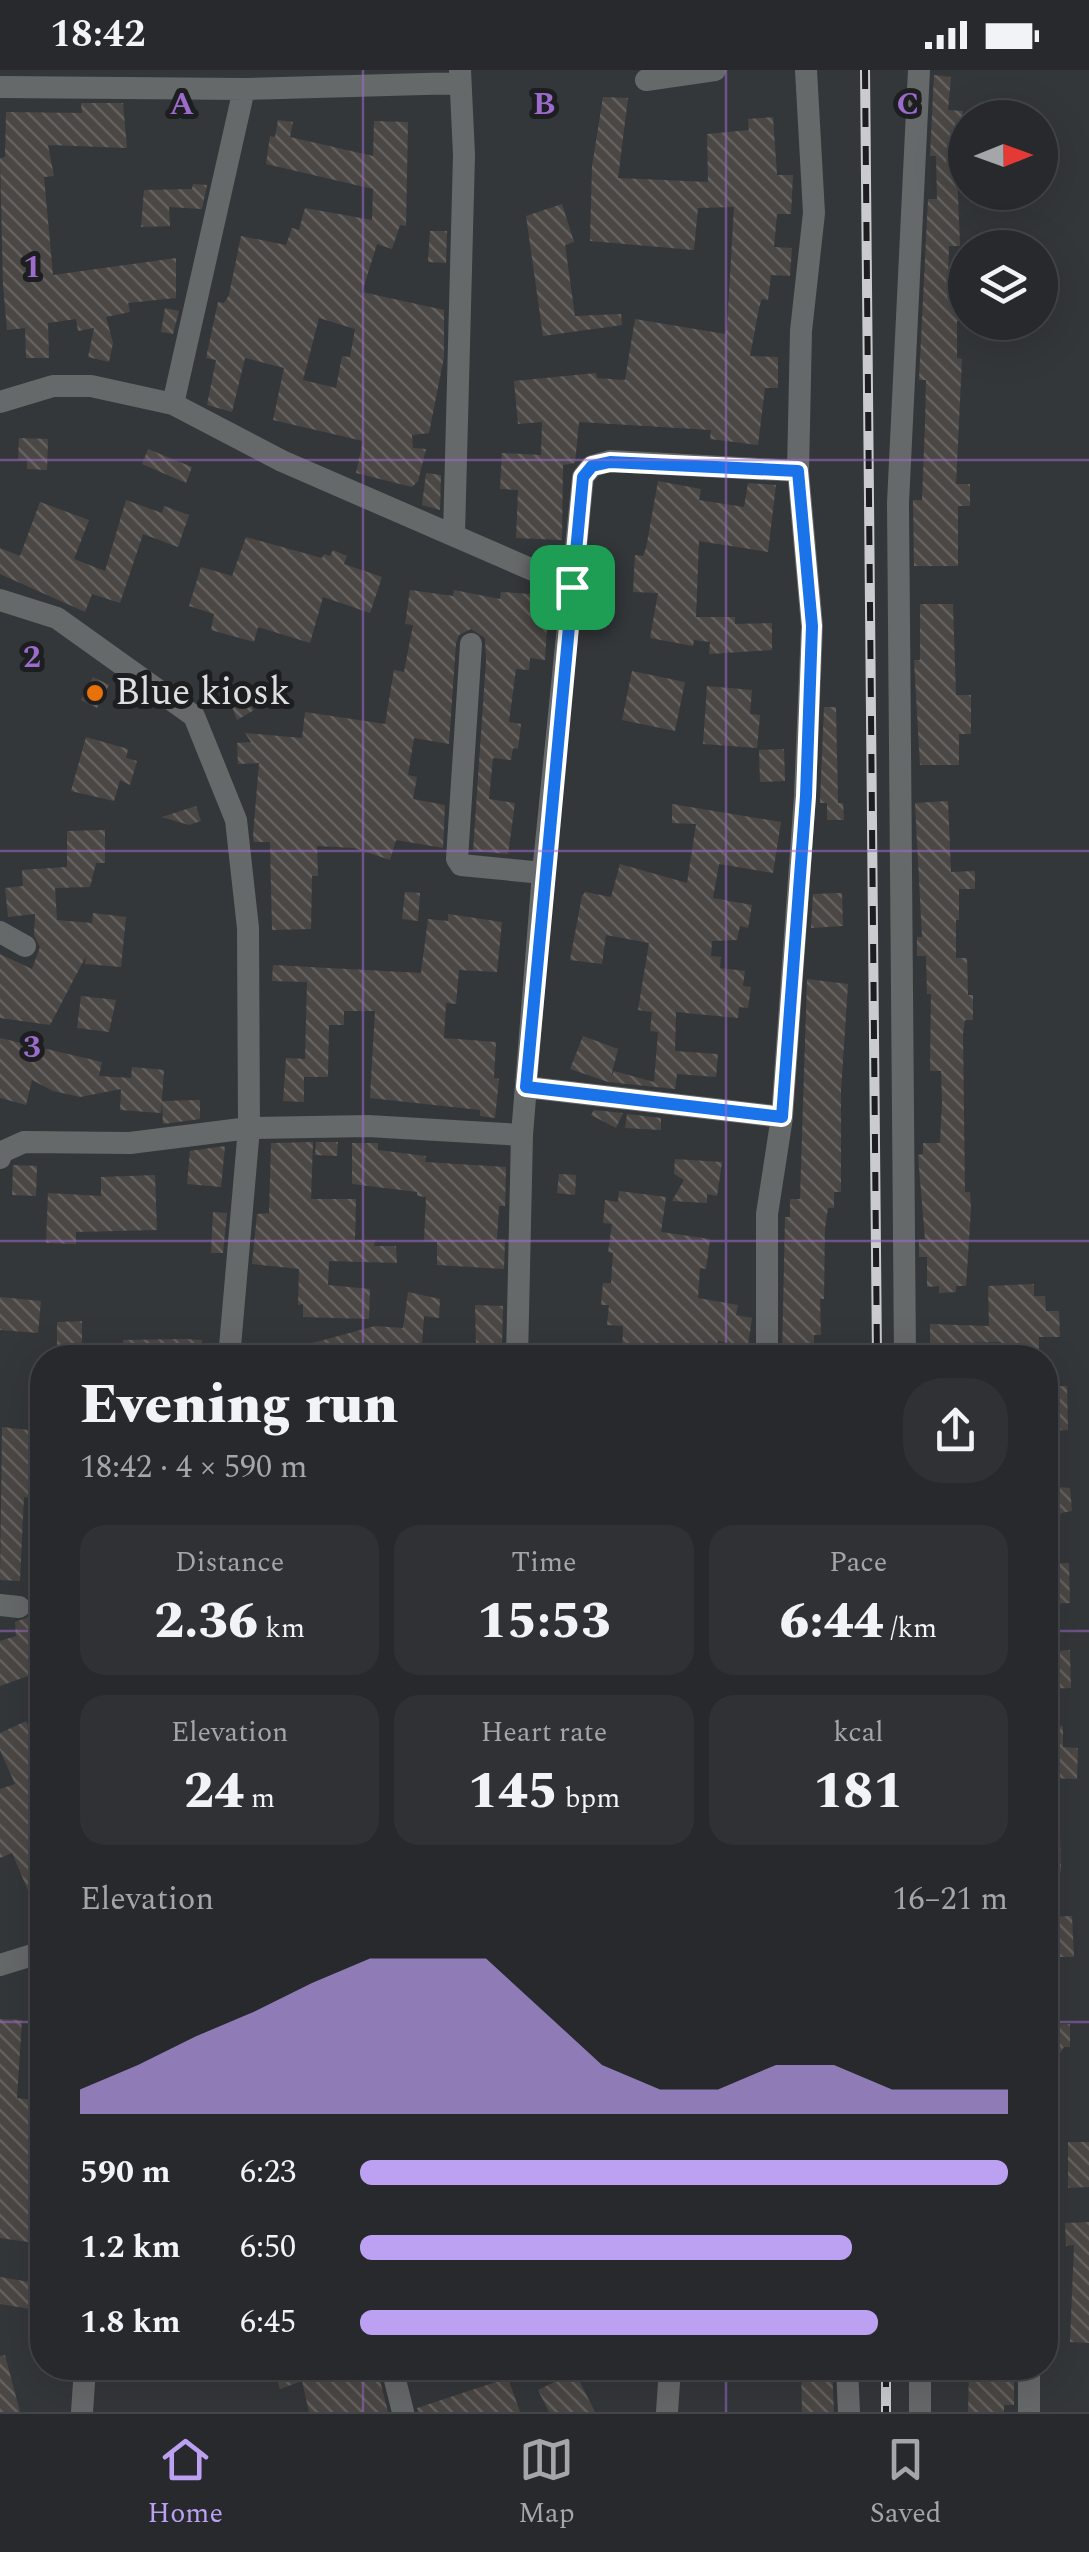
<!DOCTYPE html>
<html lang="en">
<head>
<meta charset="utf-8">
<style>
	:root { --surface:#27292c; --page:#2f3134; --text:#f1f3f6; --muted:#a4a6a9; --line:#434548; --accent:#bca0f2 }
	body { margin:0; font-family:Spectral,serif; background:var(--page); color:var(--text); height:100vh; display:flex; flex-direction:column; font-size:38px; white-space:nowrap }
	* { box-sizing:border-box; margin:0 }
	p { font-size:32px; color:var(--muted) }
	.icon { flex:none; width:55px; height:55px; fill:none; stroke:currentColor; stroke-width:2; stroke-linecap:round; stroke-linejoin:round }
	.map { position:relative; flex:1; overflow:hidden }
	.side { position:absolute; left:30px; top:1275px; width:1028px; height:1035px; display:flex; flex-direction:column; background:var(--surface); border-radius:40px; box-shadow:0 10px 40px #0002,0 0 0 2px var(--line) }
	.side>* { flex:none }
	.needle { width:65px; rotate:89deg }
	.tools { position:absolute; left:948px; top:30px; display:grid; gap:20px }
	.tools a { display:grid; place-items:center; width:110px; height:110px; border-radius:50%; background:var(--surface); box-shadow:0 10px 40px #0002,0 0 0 2px var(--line); font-size:50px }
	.pin { position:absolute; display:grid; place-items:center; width:85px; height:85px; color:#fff; margin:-42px; border-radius:20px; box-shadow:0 5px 15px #0006 }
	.round { display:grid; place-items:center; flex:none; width:105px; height:105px; border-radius:40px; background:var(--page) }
	.summary { display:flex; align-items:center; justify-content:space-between; height:170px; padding:0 50px }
	h1 { font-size:55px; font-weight:800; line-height:75px }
	.metrics { display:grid; grid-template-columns:repeat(3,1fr); gap:15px; height:170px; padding:10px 50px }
	.metrics div { display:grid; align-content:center; border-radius:25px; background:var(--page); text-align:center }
	.metrics b { font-size:50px; font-weight:800 }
	.metrics small { font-size:28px; font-weight:400 }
	.metrics p { font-size:28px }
	.chart { height:280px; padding:20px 50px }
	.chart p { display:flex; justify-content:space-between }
	.chart svg { width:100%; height:180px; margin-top:10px; fill:var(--accent); opacity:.7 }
	ul { padding:0 50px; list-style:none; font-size:32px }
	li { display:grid; grid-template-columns:160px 120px 1fr; align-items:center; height:75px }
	li i { height:25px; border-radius:12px; background:var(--accent) }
	.status { display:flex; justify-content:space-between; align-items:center; height:70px; padding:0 50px; background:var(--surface); direction:ltr }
	.status svg { height:28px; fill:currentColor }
	.tabs { display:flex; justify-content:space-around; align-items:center; height:140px; border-top:2px solid var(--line); background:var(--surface); font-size:28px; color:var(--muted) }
	.tabs a { display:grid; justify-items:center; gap:5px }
	.tabs .selected { color:var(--accent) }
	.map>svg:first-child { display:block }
</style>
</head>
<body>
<div class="status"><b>18:42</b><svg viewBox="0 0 49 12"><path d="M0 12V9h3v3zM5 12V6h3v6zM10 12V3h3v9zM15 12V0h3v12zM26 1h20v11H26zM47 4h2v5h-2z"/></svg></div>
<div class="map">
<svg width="1089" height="2342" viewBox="0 0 1089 2342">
	<defs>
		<pattern id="building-back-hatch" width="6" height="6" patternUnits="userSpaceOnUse" patternTransform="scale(2.5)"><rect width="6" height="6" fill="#4b4744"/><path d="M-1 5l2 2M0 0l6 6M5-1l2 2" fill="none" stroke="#64615f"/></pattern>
	</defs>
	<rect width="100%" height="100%" fill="#34373a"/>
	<path fill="url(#building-back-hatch)" fill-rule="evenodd" d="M 934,5 L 951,7 L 948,40 L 963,41 L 960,100 L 957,100 L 960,176 L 949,176 L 948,211 L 962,210 L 961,251 L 957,251 L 957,288 L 962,289 L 956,414 L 970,414 L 970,436 L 958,436 L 958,496 L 914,496 L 913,430 L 922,430 L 925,354 L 926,310 L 919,310 L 928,129 L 937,129 L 936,86 L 930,86 Z
		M 603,27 L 628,28 L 618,108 L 708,112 L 707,64 L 749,60 L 748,49 L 773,47 L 777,105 L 793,105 L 791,144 L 777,144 L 774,177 L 792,178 L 790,206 L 771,205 L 768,230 L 762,229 L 759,238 L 750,286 L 778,287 L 778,318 L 765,318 L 758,375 L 710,369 L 711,360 L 579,352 L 575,393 L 563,395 L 562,470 L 516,468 L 518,420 L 500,419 L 502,383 L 541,385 L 542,352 L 518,354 L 514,311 L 596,303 L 597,308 L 625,310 L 635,249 L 725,264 L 727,258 L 734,137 L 698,138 L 694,180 L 590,171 L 592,96 Z
		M 81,33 L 123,33 L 127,78 L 48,75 L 54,106 L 44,107 L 53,205 L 176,188 L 176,228 L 128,233 L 130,242 L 106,247 L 113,273 L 109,292 L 88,287 L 94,258 L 78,261 L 76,249 L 48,253 L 49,288 L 26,288 L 25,258 L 7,260 L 3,215 L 0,88 L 5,87 L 6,42 L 82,43 Z
		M 278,50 L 293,52 L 290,67 L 373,86 L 374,51 L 408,52 L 406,156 L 400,155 L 392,179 L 377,174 L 362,222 L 444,240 L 444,287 L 429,363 L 412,365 L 413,378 L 426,379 L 418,411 L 412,417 L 356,403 L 363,371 L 273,350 L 284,298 L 245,288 L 232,342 L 207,335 L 216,290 L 206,288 L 218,232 L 224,233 L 229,225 L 241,166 L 286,175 L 292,158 L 299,160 L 305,138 L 372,150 L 373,119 L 266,94 L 270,66 L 275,67 ZM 319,248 L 355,259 L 350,287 L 342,286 L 336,318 L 303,310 Z
		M 193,114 L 207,115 L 202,139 L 169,137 L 170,156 L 141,157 L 144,120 L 192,119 Z
		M 562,134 L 574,172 L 565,175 L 575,246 L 621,244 L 622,255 L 543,266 L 526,146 Z
		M 430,161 L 447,161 L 446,193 L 428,192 Z
		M 165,238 L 179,241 L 173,264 L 161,262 Z
		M 19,368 L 48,369 L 47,400 L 27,399 L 27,390 L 18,390 Z
		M 148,379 L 192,397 L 186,413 L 142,394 Z
		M 426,403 L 441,405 L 440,440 L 422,435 Z
		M 658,411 L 701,419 L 699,430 L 744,437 L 748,413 L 776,415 L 768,482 L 699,471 L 696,547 L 735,547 L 735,554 L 772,553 L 772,580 L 709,584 L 710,572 L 694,570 L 693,576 L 650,568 L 658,523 L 633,522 L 635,485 L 643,486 L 646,478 Z
		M 126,430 L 162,443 L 164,436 L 189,445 L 178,477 L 143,464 L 120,533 L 92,524 L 85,542 L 0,504 L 0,478 L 20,486 L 40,432 L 89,450 L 74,489 L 105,501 Z
		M 246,467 L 322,488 L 324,484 L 330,486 L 333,480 L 347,486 L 344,494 L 382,507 L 370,543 L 323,527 L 310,573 L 258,557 L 254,572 L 211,560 L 214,544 L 189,536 L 201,497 L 232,506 Z
		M 410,520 L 453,526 L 454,520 L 500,529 L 501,522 L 549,525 L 545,590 L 530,588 L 529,600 L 516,599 L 509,652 L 521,654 L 518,679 L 513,678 L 511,690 L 493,688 L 489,729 L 515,733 L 508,784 L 473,781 L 486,591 L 485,568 L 471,559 L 459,565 L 456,573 L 449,674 L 414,668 L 408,705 L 417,707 L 413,729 L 445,735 L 443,778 L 396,770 L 390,790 L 354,778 L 317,776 L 318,806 L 312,806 L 311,859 L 272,860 L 270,772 L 254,772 L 253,766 L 259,693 L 238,694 L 237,673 L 251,672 L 245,663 L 302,668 L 305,642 L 385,654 L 394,600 L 404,602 L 413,555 L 405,554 Z
		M 920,534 L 953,534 L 956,625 L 971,625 L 971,664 L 959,664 L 959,695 L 920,695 L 914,590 L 920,590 Z
		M 632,601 L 685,612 L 675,661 L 622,650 Z
		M 93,607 L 109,615 L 97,638 L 81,630 Z
		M 707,616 L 752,620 L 750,644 L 760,645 L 757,678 L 703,674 Z
		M 240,617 L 254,640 L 237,650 L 225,619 Z
		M 824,637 L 836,637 L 838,733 L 820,733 Z
		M 86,667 L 128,679 L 126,688 L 137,691 L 130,715 L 120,710 L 114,731 L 71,721 Z
		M 784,679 L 785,711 L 760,712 L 759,680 Z
		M 948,731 L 951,802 L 975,801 L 975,819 L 959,819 L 959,850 L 956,850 L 956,888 L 967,888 L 968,925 L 973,925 L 973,950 L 965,950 L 963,964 L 965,1122 L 970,1122 L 971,1139 L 966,1216 L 956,1216 L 956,1222 L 939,1223 L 939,1216 L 927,1217 L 927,1187 L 919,1187 L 919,1169 L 925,1169 L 918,1085 L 923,1084 L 923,1073 L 940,1073 L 942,1032 L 941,1001 L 930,1001 L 931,924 L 927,924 L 926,886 L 917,886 L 917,867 L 922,867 L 915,733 Z
		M 827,733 L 843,733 L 844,750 L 827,750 Z
		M 672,734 L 781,752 L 773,803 L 719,794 L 713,828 L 752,835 L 748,858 L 740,856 L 737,870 L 712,871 L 711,886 L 721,887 L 720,898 L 745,901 L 743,916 L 751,917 L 748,938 L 739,937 L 738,948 L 676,942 L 675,981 L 718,984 L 716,1007 L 677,1004 L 675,1019 L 608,1012 L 570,999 L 583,966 L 618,979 L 611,1007 L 614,1001 L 654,1012 L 658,962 L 650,961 L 652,942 L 638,940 L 649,873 L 606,865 L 602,894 L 570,890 L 582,826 L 585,822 L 611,827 L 620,794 L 687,813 L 696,754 L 672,753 Z
		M 196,736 L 201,751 L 189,755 L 162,747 Z
		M 105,760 L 105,793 L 96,793 L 90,817 L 55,818 L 57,850 L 92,853 L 93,843 L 126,847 L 121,897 L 85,894 L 86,886 L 50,955 L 0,948 L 0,884 L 32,899 L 40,877 L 34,865 L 35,844 L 8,847 L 5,818 L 23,816 L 22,800 L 67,797 L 67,761 Z
		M 405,822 L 420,823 L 418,851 L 402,849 Z
		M 842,823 L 843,856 L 811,858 L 813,824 Z
		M 448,844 L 502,852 L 497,902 L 459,900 L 456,934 L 446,933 L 444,968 L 496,972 L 494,1008 L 499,1009 L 495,1048 L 480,1046 L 480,1040 L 370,1028 L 375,941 L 344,941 L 344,955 L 329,955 L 328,1007 L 304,1007 L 304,1032 L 283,1031 L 286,988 L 305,989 L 307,912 L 272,911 L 273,895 L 421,903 L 428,849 L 448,851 Z
		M 807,909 L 848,914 L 841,1021 L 841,1122 L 834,1122 L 834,1138 L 828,1138 L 825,1158 L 824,1229 L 820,1229 L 821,1265 L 814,1265 L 814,1288 L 782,1288 L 785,1147 L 790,1147 L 790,1129 L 800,1129 Z
		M 81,926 L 116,930 L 109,962 L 77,958 Z
		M 0,968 L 102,992 L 99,1006 L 131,1008 L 132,997 L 164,1000 L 161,1043 L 120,1040 L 121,1019 L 80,1027 L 53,1021 L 32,1010 L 26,1035 L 0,1028 Z
		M 200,1030 L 200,1049 L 163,1054 L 162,1031 Z
		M 594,1040 L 623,1043 L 616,1058 L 591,1045 Z
		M 627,1044 L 661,1048 L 661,1060 L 625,1058 Z
		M 313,1072 L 311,1129 L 356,1129 L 355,1170 L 375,1170 L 374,1176 L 396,1176 L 397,1193 L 329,1191 L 328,1215 L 370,1219 L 369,1249 L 303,1247 L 303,1234 L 298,1235 L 299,1199 L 252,1194 L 257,1144 L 269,1143 L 271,1073 Z
		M 316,1072 L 338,1072 L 337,1086 L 315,1085 Z
		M 352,1073 L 378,1073 L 378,1080 L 426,1086 L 425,1092 L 506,1097 L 505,1136 L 499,1136 L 497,1169 L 505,1169 L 504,1199 L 437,1195 L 437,1172 L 424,1171 L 426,1127 L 417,1126 L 417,1122 L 352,1114 Z
		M 225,1076 L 221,1117 L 187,1114 L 190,1081 Z
		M 675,1089 L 722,1092 L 717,1126 L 707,1124 L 707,1133 L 672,1131 L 684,1110 L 674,1104 Z
		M 13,1095 L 37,1096 L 36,1126 L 12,1125 Z
		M 559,1104 L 576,1105 L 575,1125 L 557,1123 Z
		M 155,1105 L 157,1160 L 76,1162 L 76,1174 L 46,1173 L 48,1123 L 101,1126 L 101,1107 Z
		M 619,1121 L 666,1127 L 661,1162 L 710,1169 L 706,1199 L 700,1198 L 698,1228 L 738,1235 L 736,1245 L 752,1248 L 748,1276 L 718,1271 L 715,1288 L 622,1288 L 623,1256 L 607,1255 L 609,1235 L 601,1235 L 603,1213 L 611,1213 L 613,1183 L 608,1182 L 612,1154 L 603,1153 L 605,1130 L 618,1132 Z
		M 213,1142 L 227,1143 L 223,1183 L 211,1183 Z
		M 1034,1214 L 1034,1226 L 1045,1226 L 1046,1241 L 1059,1241 L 1060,1267 L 1039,1267 L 1039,1288 L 1001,1288 L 1001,1272 L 930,1274 L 930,1254 L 989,1256 L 988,1216 Z
		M 408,1222 L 440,1229 L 439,1248 L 424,1246 L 421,1288 L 307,1288 L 309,1274 L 375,1256 L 403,1258 Z
		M 0,1227 L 41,1231 L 38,1263 L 0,1260 Z
		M 475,1235 L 503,1236 L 502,1276 L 476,1276 Z
		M 82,1251 L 82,1277 L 57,1277 L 57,1252 Z
		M 185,1269 L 202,1270 L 202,1288 L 158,1288 L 160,1282 L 124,1285 L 123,1270 Z
		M 1067,1316 L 1068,1360 L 1045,1361 L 1045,1317 Z
		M 2,1357 L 37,1361 L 32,1404 L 42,1405 L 40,1429 L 24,1427 L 20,1511 L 0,1510 Z
		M 1045,1386 L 1058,1417 L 1070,1418 L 1072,1441 L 1061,1443 L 1049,1483 L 1045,1482 Z
		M 1069,1493 L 1070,1533 L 1051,1534 L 1051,1522 L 1045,1523 L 1045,1494 Z
		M 31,1546 L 42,1601 L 0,1616 L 0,1571 L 16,1566 L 15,1552 Z
		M 1070,1580 L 1071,1618 L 1045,1619 L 1045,1592 L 1054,1592 L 1054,1581 Z
		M 26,1651 L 42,1687 L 42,1853 L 12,1783 L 0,1788 L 0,1719 L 15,1714 L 0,1680 L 0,1663 Z
		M 1045,1655 L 1063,1656 L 1063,1677 L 1078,1678 L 1077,1709 L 1045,1708 Z
		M 1045,1729 L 1059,1729 L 1061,1802 L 1045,1802 Z
		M 1072,1846 L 1074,1887 L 1053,1887 L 1053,1879 L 1045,1879 L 1045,1847 Z
		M 0,1949 L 22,1950 L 17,2028 L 42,2031 L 42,2174 L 0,2168 Z
		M 1070,1954 L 1070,1977 L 1064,1977 L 1045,2005 L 1045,1955 Z
		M 1068,2072 L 1089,2072 L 1089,2117 L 1068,2118 Z
		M 1089,2152 L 1089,2273 L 1070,2272 L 1074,2175 L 1066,2176 L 1065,2153 Z
		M 0,2207 L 42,2214 L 42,2241 L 0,2234 Z
		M 5,2285 L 20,2342 L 0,2342 L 0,2286 Z
		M 273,2298 L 377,2298 L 388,2342 L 309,2342 L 302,2311 L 280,2319 Z
		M 801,2298 L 832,2298 L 834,2342 L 802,2342 Z
		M 969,2298 L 1003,2298 L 1003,2312 L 1014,2312 L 1014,2335 L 1004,2335 L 1004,2342 L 968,2342 Z
		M 575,2302 L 595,2342 L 549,2342 L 538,2320 Z
		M 508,2308 L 520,2342 L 418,2342 L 417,2338 Z"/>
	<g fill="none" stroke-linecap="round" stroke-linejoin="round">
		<path stroke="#666969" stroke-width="22" d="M 646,10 L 715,0
			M 0,17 L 244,19 L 460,13
			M 0,332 L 53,316 L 91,316 L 173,334 L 282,391 L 572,517
			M 173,334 L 244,19
			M 454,464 L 464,85 L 460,0
			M 0,530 L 57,548 L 194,646 L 236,750 L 248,858 L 249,1058 L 229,1288
			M 471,574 L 457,789 L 461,795 L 543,803
			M 0,862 L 25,876
			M 526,1017 L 782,1047
			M 0,1088 L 2,1082 L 24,1072 L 130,1073 L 249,1058 L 368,1056 L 522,1065
			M 517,1288 L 522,1065 L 543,803 L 583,407 L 592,396 L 610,391 L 798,401
			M 767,1288 L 767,1144 L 782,1047 L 805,726 L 812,556 L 798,401 L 801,261 L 814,143 L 806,0
			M 905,1288 L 898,433 L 919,0
			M 0,1535 L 19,1537
			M 0,1895 L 42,1882
			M 392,2298 L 403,2342
			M 847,2298 L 849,2342
			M 920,2298 L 920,2342
			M 82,2342 L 85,2298
			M 667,2342 L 670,2298
			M 1029,2342 L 1029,2298"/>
		<defs>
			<path id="rail" d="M 865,0 L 877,1288
				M 886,2298 L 886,2342"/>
		</defs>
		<use href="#rail" stroke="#c9cbce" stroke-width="10"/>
		<use href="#rail" stroke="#1d1e20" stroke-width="6" stroke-dasharray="19" stroke-linecap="butt"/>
	</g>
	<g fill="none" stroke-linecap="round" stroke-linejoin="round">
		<defs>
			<path id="route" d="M 610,392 L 798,401 L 812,556 L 806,726 L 782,1047 L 526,1017 L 583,407 L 592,396 Z"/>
		</defs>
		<use href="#route" stroke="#fff" stroke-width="20"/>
		<use href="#route" stroke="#1a73e8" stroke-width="12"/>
	</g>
	<path fill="none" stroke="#9d6bcb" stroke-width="2.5" stroke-opacity="0.55" d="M 363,0 L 363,1288M 726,0 L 726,1288M 0,390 L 1089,390M 0,781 L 1089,781M 0,1171 L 1089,1171M 0,1561 L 42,1561M 1045,1561 L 1089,1561M 0,1952 L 42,1952M 1045,1952 L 1089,1952M 363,2298 L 363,2342M 726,2298 L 726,2342"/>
	<circle fill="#e8710a" stroke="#1d1e20" stroke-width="4" cx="95" cy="623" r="10"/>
	<g text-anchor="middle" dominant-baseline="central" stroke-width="10" stroke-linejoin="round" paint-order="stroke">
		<g font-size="38" fill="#dddfe1" stroke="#1d1e20" text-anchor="start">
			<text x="115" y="623">Blue kiosk</text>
		</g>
	</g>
	<g font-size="32" text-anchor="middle" font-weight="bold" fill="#9d6bcb" stroke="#1d1e20" stroke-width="10" stroke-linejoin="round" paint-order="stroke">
		<text x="182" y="44">A</text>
		<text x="544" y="44">B</text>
		<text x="908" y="44">C</text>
		<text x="32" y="207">1</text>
		<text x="32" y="597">2</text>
		<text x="32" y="987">3</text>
	</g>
</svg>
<div class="tools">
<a><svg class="needle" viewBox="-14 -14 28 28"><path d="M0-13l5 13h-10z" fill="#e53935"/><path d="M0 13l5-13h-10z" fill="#a4a6a9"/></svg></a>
<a><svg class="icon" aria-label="layers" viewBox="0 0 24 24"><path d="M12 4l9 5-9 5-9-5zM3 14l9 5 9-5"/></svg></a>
</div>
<div class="pin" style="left:572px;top:517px;background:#1e9e55"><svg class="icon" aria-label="arrive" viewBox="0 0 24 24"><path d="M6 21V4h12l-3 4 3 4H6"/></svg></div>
<section class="side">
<div class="summary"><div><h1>Evening run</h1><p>18:42 · 4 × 590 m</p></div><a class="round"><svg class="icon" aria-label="share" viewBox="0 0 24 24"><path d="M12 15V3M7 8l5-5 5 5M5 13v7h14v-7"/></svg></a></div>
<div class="metrics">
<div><p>Distance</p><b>2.36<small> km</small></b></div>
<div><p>Time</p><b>15:53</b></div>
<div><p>Pace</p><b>6:44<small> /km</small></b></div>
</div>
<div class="metrics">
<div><p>Elevation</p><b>24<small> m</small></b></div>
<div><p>Heart rate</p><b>145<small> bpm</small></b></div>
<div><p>kcal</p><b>181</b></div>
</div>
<div class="chart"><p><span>Elevation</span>16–21 m</p>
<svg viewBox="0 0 160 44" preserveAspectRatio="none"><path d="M0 44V38L10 32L20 25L30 19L40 12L50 6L60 6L70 6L80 19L90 32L100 38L110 38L120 32L130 32L140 38L150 38L160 38V44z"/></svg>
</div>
<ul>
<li><b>590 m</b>6:23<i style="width:100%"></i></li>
<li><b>1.2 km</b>6:50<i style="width:76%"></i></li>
<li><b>1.8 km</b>6:45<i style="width:80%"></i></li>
</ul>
</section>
</div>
<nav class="tabs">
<a class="selected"><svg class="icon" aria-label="home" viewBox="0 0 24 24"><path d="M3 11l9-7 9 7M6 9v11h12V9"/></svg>Home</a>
<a><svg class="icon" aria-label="map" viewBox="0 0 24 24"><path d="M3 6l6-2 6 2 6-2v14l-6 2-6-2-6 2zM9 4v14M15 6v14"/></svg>Map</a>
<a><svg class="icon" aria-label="saved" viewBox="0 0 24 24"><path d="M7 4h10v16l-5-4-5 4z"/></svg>Saved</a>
</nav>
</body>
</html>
